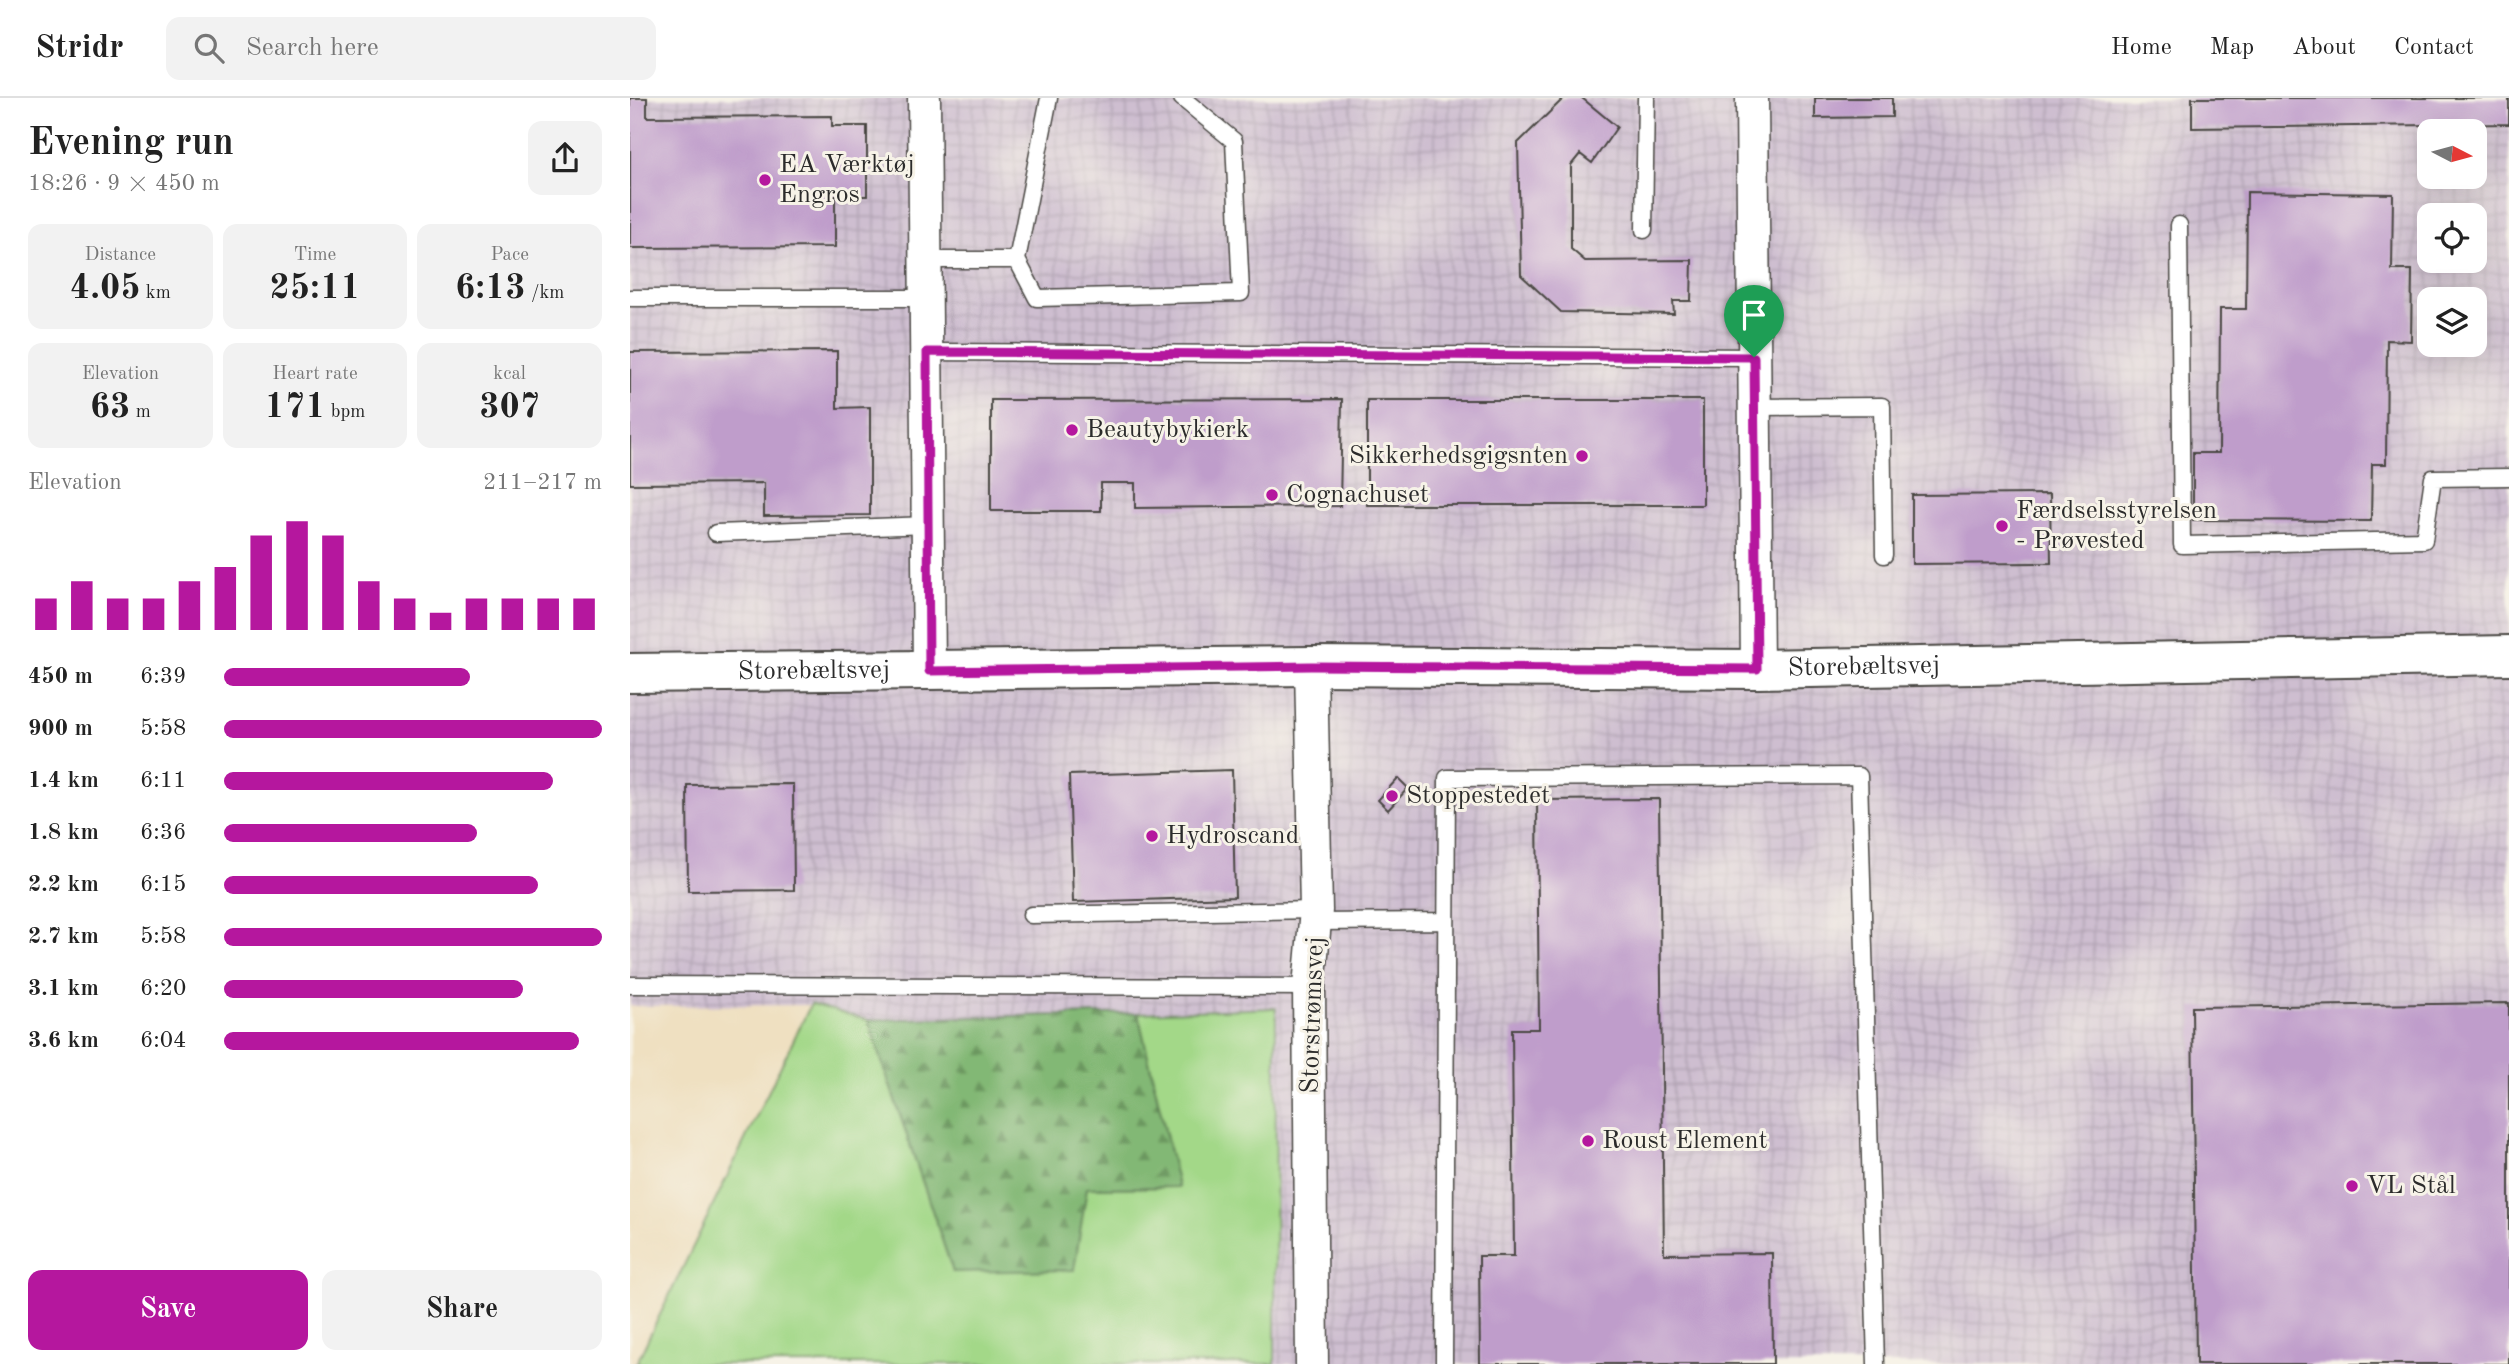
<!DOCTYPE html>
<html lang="en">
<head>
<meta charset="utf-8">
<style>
	:root { --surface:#fff; --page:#f2f2f2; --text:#222; --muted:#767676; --line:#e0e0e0; --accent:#b5179e }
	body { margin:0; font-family:"Old Standard TT",serif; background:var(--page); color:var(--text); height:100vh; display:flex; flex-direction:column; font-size:26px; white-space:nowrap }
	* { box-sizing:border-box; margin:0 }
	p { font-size:23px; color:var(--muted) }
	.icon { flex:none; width:38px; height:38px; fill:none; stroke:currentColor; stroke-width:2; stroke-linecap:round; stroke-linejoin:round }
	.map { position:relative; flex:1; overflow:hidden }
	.panel { display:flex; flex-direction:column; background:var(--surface); width:630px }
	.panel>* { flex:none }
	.needle { width:46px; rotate:96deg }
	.tools { position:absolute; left:1787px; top:21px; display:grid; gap:14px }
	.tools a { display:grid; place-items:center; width:70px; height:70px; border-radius:14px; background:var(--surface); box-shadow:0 7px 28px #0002; font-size:35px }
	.pin { position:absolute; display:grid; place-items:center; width:60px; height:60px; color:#fff; margin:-72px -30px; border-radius:50% 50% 50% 0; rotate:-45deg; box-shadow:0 0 7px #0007 }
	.pin .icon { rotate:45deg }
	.round { display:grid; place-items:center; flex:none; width:74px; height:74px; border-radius:14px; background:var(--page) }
	.overview { display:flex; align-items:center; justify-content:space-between; height:119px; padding:0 28px }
	h1 { font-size:38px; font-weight:700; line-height:52px }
	.metrics { display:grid; grid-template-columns:repeat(3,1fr); gap:10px; height:119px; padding:7px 28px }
	.metrics div { display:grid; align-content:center; border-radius:14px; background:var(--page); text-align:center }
	.metrics b { font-size:35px; font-weight:700 }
	.metrics small { font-size:19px; font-weight:400 }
	.metrics p { font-size:19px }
	.chart { height:196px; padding:14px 28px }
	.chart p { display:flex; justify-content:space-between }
	.chart svg { width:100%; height:126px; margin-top:7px; stroke:var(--accent); stroke-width:6 }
	.primary-button { display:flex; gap:14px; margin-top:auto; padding:14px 28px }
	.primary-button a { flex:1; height:80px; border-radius:14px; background:var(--accent); color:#fff; font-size:28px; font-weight:700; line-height:80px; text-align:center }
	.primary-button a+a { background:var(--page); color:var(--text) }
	ul { padding:0 28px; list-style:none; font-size:23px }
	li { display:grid; grid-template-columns:112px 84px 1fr; align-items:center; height:52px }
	li i { height:18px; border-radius:9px; background:var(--accent) }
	header { display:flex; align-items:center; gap:42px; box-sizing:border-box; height:98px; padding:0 35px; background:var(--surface); border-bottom:2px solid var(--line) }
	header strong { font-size:33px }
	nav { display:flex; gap:38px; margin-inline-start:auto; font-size:24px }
	.search { width:490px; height:63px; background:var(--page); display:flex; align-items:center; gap:18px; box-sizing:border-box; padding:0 24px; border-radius:14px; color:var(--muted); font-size:26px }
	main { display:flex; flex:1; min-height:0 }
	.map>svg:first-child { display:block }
</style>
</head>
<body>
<header>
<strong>Stridr</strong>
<div class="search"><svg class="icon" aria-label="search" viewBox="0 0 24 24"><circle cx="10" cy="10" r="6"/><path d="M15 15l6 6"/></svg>Search here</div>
<nav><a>Home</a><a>Map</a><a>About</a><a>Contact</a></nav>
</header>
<main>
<section class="panel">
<div class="overview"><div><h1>Evening run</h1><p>18:26 · 9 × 450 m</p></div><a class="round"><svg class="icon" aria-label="share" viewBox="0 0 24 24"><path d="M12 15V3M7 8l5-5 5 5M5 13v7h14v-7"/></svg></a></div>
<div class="metrics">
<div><p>Distance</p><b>4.05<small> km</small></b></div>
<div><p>Time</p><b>25:11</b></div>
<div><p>Pace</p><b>6:13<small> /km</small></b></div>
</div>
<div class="metrics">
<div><p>Elevation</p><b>63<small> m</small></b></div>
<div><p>Heart rate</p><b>171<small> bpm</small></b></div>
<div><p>kcal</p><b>307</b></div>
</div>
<div class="chart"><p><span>Elevation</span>211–217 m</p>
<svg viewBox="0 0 160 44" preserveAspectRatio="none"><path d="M5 44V33M15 44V27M25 44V33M35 44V33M45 44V27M55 44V22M65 44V11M75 44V6M85 44V11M95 44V27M105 44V33M115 44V38M125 44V33M135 44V33M145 44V33M155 44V33"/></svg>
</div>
<ul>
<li><b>450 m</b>6:39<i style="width:65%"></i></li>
<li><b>900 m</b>5:58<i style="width:100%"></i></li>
<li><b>1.4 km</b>6:11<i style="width:87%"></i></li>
<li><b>1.8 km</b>6:36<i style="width:67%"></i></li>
<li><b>2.2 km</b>6:15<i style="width:83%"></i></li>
<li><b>2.7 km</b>5:58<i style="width:100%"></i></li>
<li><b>3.1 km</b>6:20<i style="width:79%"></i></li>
<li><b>3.6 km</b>6:04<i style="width:94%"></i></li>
</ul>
<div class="primary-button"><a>Save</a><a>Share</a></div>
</section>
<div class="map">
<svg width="1879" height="1266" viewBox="0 0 1879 1266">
	<defs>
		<pattern id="industrial-grid" width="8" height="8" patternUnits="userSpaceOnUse" patternTransform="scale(1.75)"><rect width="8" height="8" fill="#cebed0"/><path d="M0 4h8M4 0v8" fill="none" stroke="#b1a3b3"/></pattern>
		<pattern id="forest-firs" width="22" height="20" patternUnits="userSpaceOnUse" patternTransform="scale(1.75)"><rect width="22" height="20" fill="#82b874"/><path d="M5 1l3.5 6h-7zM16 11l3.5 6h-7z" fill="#6b965f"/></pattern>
	</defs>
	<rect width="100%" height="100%" fill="#f7f3e8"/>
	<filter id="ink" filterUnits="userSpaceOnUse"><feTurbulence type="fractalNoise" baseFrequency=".0143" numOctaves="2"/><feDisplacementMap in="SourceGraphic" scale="14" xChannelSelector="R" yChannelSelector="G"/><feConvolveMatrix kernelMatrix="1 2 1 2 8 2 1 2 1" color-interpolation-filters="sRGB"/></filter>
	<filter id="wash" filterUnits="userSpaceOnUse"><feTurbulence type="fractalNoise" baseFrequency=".00686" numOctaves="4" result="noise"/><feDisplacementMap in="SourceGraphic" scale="28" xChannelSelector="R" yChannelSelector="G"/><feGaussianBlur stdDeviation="1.57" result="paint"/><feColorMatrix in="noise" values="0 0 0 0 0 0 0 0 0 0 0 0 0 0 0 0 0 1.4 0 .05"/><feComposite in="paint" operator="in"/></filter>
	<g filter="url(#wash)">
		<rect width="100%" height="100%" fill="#efe0c1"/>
		<path fill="url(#industrial-grid)" fill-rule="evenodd" d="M 0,0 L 1879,0 L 1879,1266 L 5,1266 L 181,907 L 0,908 ZM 1799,33 L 1844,33 L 1844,79 L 1799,79 ZM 1799,117 L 1844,117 L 1844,163 L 1799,163 ZM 1799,201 L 1844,201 L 1844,247 L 1799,247 Z"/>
		<path fill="#a3d888" stroke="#67825a" stroke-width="2" d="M 181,906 L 238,922 L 323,1174 L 457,1090 L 548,1089 L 508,915 L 646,910 L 645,1266 L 6,1266 Z"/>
		<path fill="url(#forest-firs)" stroke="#567250" stroke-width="2" d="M 508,915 L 548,1089 L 457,1090 L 444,1172 L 323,1174 L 238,922 Z"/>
		<g id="blocks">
			<path fill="#bf9dcb" d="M 0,0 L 17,0 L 17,19 L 202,18 L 202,28 L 237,28 L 237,98 L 205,98 L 205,149 L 0,150 Z
				M 934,0 L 952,0 L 987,29 L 962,65 L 950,56 L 941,67 L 941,151 L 955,163 L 1062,162 L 1061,203 L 1043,203 L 1044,216 L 931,214 L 891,177 L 888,45 Z
				M 1185,0 L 1262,0 L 1262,19 L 1185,20 Z
				M 1562,0 L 1879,0 L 1879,26 L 1562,30 Z
				M 1617,94 L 1763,96 L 1762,172 L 1782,172 L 1781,243 L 1757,242 L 1756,366 L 1742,366 L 1741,423 L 1563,422 L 1563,355 L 1589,355 L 1590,211 L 1616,211 Z
				M 207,253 L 207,310 L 240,309 L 240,417 L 134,418 L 134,385 L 0,386 L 0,254 Z
				M 712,301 L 710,408 L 505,410 L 505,385 L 471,385 L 471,413 L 361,413 L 361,302 Z
				M 737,302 L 1073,302 L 1073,407 L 737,407 Z
				M 1420,396 L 1421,465 L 1282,466 L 1282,397 Z
				M 602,672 L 605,799 L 443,804 L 439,677 Z
				M 768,680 L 778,690 L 758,712 L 748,702 Z
				M 163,686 L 164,792 L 58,793 L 57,687 Z
				M 1029,701 L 1034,1156 L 1142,1155 L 1143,1266 L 850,1266 L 849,1158 L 884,1158 L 882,931 L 909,931 L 907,702 Z
				M 1879,905 L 1879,1266 L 1566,1266 L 1562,909 Z"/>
		</g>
	</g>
	<g filter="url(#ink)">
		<use href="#blocks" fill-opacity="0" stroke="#484642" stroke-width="2"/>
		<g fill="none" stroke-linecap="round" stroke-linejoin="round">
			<defs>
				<path id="lane" d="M 419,0 L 387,162 L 407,200 L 611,195 L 604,43 L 552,0
					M 1549,127 L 1552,447 L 1794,442 L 1803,380 L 1879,379
					M 1014,132 L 1016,0
					M 296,162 L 387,162
					M 0,200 L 296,200
					M 297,254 L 1124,259
					M 1124,309 L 1252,308 L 1254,457
					M 86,435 L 298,427
					M 401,817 L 686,812
					M 686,824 L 816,823
					M 0,887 L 679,889
					M 814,1266 L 817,680 L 1229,678 L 1246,1266"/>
				<path id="street" d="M 294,0 L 299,573
					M 1122,0 L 1127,571
					M 681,568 L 686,812 L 679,889 L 682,1266"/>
				<g id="secondary">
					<path id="s1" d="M 0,575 L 681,568 L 1127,571 L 1879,557"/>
				</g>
			</defs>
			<use href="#lane" stroke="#484642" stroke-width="19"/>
			<use href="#street" stroke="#484642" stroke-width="35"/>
			<use href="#secondary" stroke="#484642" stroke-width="42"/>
			<use href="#lane" stroke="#fff" stroke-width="16"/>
			<use href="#street" stroke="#fff" stroke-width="32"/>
			<use href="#secondary" stroke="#fff" stroke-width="38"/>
		</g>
	</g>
	<g fill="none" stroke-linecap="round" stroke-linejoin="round" filter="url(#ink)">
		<defs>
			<path id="route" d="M 297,254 L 1124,259 L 1127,571 L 681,568 L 299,573 Z"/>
		</defs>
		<use href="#route" stroke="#fff" stroke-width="14"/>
		<use href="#route" stroke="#b5179e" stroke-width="9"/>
	</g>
	<g fill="#b5179e" stroke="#f7f3e8" stroke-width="2.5">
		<circle cx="135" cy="82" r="7"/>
		<circle cx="442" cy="332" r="7"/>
		<circle cx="952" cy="358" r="7"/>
		<circle cx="642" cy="397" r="7"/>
		<circle cx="1372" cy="428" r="7"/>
		<circle cx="762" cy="698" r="7"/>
		<circle cx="522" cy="738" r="7"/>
		<circle cx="958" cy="1043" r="7"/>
		<circle cx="1722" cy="1088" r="7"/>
	</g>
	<g text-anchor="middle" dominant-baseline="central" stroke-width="6" stroke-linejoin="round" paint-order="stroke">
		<g font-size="26" fill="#2b2b2b" stroke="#f7f3e8" text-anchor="start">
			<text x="149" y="67">EA Værktøj<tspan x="149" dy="30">Engros</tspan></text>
			<text x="456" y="332">Beautybykierk</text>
			<text x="938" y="358" text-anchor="end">Sikkerhedsgigsnten</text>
			<text x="656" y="397">Cognachuset</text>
			<text x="1386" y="413">Færdselsstyrelsen<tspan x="1386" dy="30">- Prøvested</tspan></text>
			<text x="776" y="698">Stoppestedet</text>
			<text x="536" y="738">Hydroscand</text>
			<text x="972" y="1043">Roust Element</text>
			<text x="1736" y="1088">VL Stål</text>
		</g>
		<g font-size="26" fill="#2b2b2b" stroke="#f7f3e8">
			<text stroke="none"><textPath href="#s1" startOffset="1234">Storebæltsvej</textPath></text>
			<text stroke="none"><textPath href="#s1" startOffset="184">Storebæltsvej</textPath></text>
			<text transform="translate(683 917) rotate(-88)">Storstrømsvej</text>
		</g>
	</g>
</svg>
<div class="tools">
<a><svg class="needle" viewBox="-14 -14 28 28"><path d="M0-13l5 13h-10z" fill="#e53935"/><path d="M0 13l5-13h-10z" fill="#767676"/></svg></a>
<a><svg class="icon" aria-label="locate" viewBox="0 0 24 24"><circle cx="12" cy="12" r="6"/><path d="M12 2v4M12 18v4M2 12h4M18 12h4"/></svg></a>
<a><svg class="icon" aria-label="layers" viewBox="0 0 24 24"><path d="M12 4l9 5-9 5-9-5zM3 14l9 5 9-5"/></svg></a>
</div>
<div class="pin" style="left:1124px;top:259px;background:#1e9e55"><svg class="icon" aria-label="arrive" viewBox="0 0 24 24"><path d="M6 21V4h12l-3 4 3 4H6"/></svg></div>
</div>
</main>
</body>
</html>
